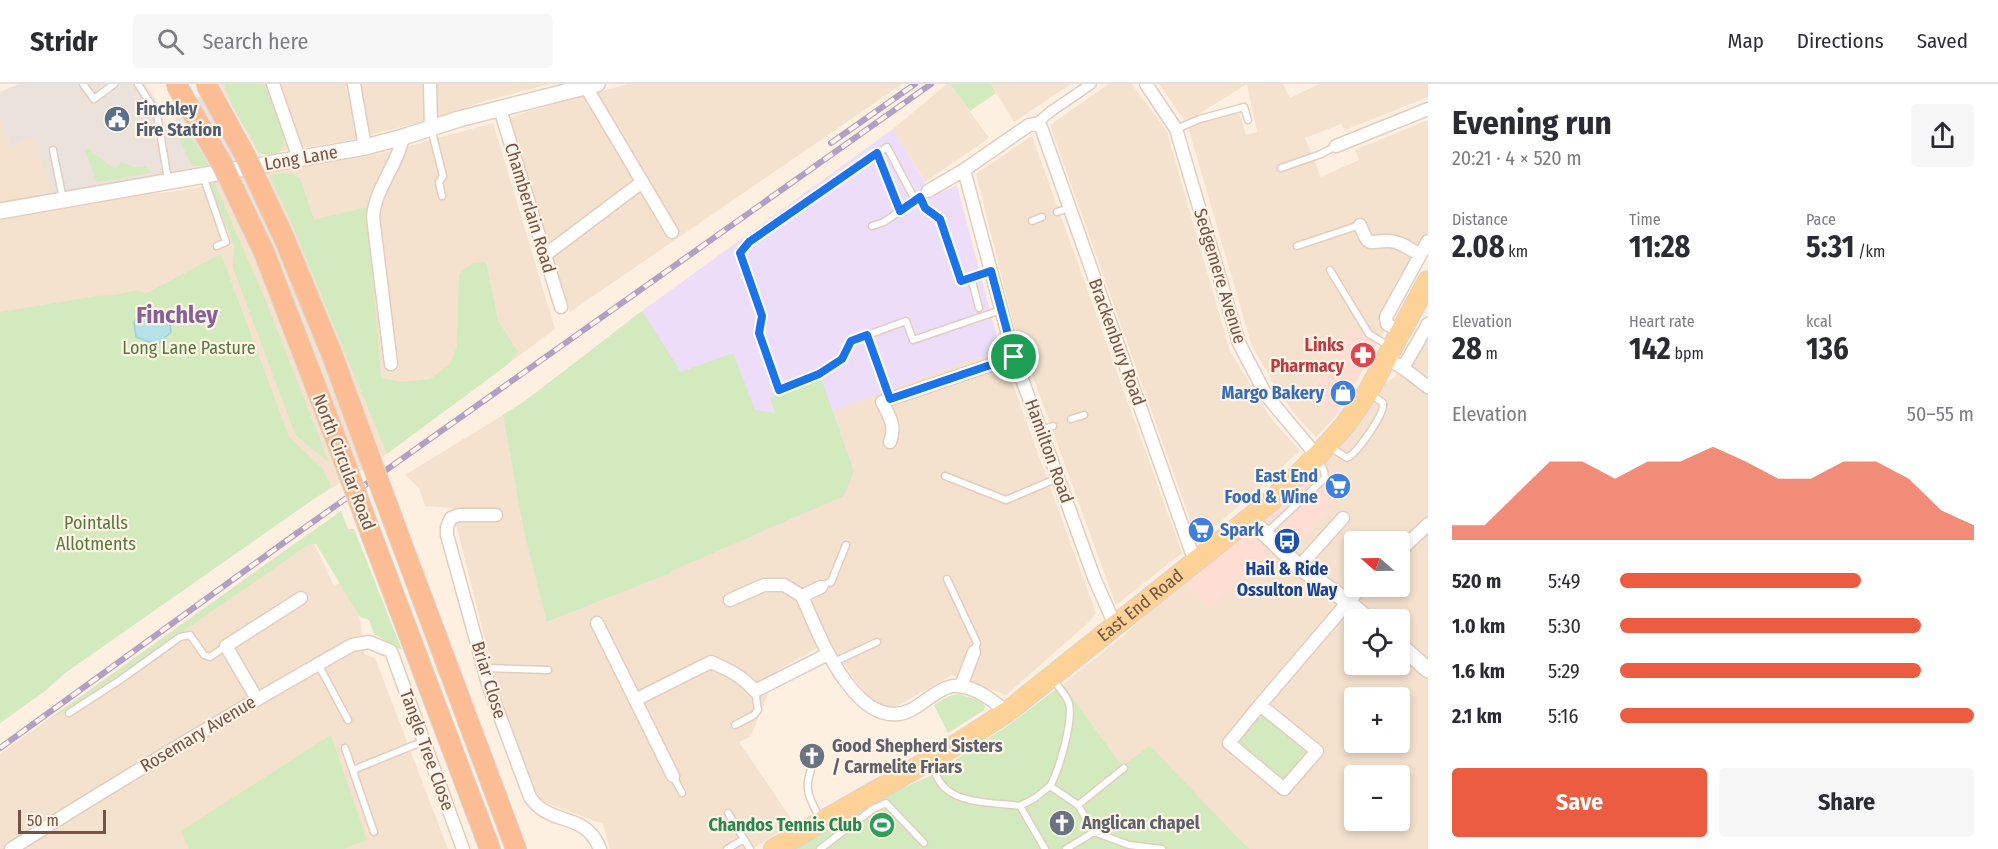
<!DOCTYPE html>
<html lang="en">
<head>
<meta charset="utf-8">
<style>
	:root { --surface:#fff; --page:#f7f7f7; --text:#2b2b33; --muted:#7c7c81; --line:#e1e1e2; --accent:#eb5c40 }
	body { margin:0; font-family:"Fira Sans Condensed",sans-serif; background:var(--page); color:var(--text); height:100vh; display:flex; flex-direction:column; font-size:22px; white-space:nowrap }
	* { box-sizing:border-box; margin:0 }
	p { font-size:20px; color:var(--muted) }
	.icon { flex:none; width:33px; height:33px; fill:none; stroke:currentColor; stroke-width:2; stroke-linecap:round; stroke-linejoin:round }
	.map { position:relative; flex:1; overflow:hidden }
	.sheet { display:flex; flex-direction:column; background:var(--surface); width:570px }
	.sheet>* { flex:none }
	.needle { width:39px; rotate:290deg }
	.controls { position:absolute; left:1344px; top:447px; display:grid; gap:12px }
	.controls a { display:grid; place-items:center; width:66px; height:66px; border-radius:6px; background:var(--surface); box-shadow:0 3px 9px #0003; font-size:30px }
	.scale { position:absolute; left:18px; bottom:15px; width:88px; box-sizing:border-box; padding-left:6px; border:3px solid #745447; border-top:0; font-size:16px; line-height:21px; white-space:nowrap; color:#745447; -webkit-text-stroke:4px #fff4e6; paint-order:stroke }
	.pin { position:absolute; display:grid; place-items:center; width:51px; height:51px; color:#fff; margin:-26px; border:3px solid #fff; border-radius:50%; box-shadow:0 2px 6px #0007 }
	.round { display:grid; place-items:center; flex:none; width:63px; height:63px; border-radius:6px; background:var(--page) }
	.overview { display:flex; align-items:center; justify-content:space-between; height:102px; padding:0 24px }
	h1 { font-size:33px; font-weight:700; line-height:45px }
	.stats { display:grid; grid-template-columns:repeat(3,1fr); gap:9px; height:102px; padding:6px 24px }
	.stats div { display:grid; align-content:center }
	.stats b { font-size:30px; font-weight:700 }
	.stats small { font-size:16px; font-weight:400 }
	.stats p { font-size:16px }
	.chart { height:168px; padding:12px 24px }
	.chart p { display:flex; justify-content:space-between }
	.chart svg { width:100%; height:108px; margin-top:6px; fill:var(--accent); opacity:.7 }
	.primary-button { display:flex; gap:12px; margin-top:auto; padding:12px 24px }
	.primary-button a { flex:1; height:69px; border-radius:6px; background:var(--accent); color:#fff; font-size:24px; font-weight:700; line-height:69px; text-align:center }
	.primary-button a+a { background:var(--page); color:var(--text) }
	ul { padding:0 24px; list-style:none; font-size:20px }
	li { display:grid; grid-template-columns:96px 72px 1fr; align-items:center; height:45px }
	li i { height:15px; border-radius:8px; background:var(--accent) }
	header { display:flex; align-items:center; gap:36px; box-sizing:border-box; height:84px; padding:0 30px; background:var(--surface); border-bottom:2px solid var(--line) }
	header strong { font-size:28px }
	nav { display:flex; gap:33px; margin-inline-start:auto; font-size:21px }
	.search { width:420px; height:54px; background:var(--page); display:flex; align-items:center; gap:15px; box-sizing:border-box; padding:0 21px; border-radius:6px; color:var(--muted); font-size:22px }
	main { display:flex; flex:1; min-height:0 }
	.map>svg:first-child { display:block }
</style>
</head>
<body>
<header>
<strong>Stridr</strong>
<div class="search"><svg class="icon" aria-label="search" viewBox="0 0 24 24"><circle cx="10" cy="10" r="6"/><path d="M15 15l6 6"/></svg>Search here</div>
<nav><a>Map</a><a>Directions</a><a>Saved</a></nav>
</header>
<main>
<div class="map">
<svg width="1428" height="765" viewBox="0 0 1428 765">
	<rect width="100%" height="100%" fill="#fdf0e0"/>
	<path fill="#f4e1ce" fill-rule="evenodd" d="M 219,0 L 550,0 L 485,17 L 432,35 L 351,56 L 259,71 Z
		M 628,0 L 902,0 L 570,228 L 509,33 Z
		M 947,0 L 950,0 L 989,54 L 925,98 L 893,45 Z
		M 991,0 L 1071,0 L 1014,38 Z
		M 1109,0 L 1132,0 L 1167,48 L 1230,267 L 1270,333 L 1300,367 L 1198,458 L 1050,41 Z
		M 1159,0 L 1283,0 L 1290,14 L 1319,0 L 1428,0 L 1428,13 L 1345,46 L 1341,40 L 1305,54 L 1321,93 L 1359,76 L 1355,66 L 1428,36 L 1428,167 L 1377,260 L 1351,245 L 1330,282 L 1309,308 L 1333,335 L 1316,353 L 1298,334 L 1278,307 L 1252,262 L 1188,43 L 1233,28 L 1240,31 L 1246,51 L 1257,48 L 1247,0 L 1186,38 Z
		M 0,33 L 11,63 L 34,55 L 63,116 L 170,108 L 200,103 L 223,87 L 251,82 L 369,381 L 293,428 L 65,589 L 45,607 L 0,639 Z
		M 493,39 L 555,245 L 382,373 L 295,153 L 266,89 L 387,68 Z
		M 1032,52 L 1182,469 L 1116,521 L 1013,238 L 976,90 Z
		M 1428,233 L 1428,765 L 1250,765 L 1236,752 L 1122,682 L 1063,600 L 1122,553 L 1249,434 L 1368,308 L 1395,293 ZM 1354,458 L 1400,458 L 1400,502 L 1354,502 ZM 1354,536 L 1400,536 L 1400,580 L 1354,580 ZM 1354,614 L 1400,614 L 1400,658 L 1354,658 ZM 1354,692 L 1400,692 L 1400,736 L 1354,736 Z
		M 1001,268 L 1096,529 L 1089,538 L 1006,611 L 952,591 L 897,622 L 886,623 L 874,619 L 868,614 L 828,558 L 777,587 L 751,652 L 739,658 L 794,739 L 752,765 L 610,765 L 603,740 L 549,720 L 541,715 L 535,706 L 496,600 L 452,424 L 425,422 L 419,404 L 405,391 L 503,331 L 524,448 L 548,538 L 671,489 L 670,487 L 854,387 L 833,327 L 968,277 Z
		M 309,449 L 334,502 L 351,494 L 361,541 L 364,570 L 375,574 L 448,765 L 0,765 L 0,670 Z"/>
	<path fill="#feddd3" d="M 1351,244 L 1377,260 L 1345,318 L 1333,335 L 1309,309 L 1330,282 Z
		M 1317,372 L 1352,403 L 1285,471 L 1275,462 L 1210,525 L 1179,492 Z"/>
	<path fill="#ebe2dc" d="M 19,0 L 145,0 L 157,18 L 163,37 L 169,42 L 208,3 L 251,82 L 223,87 L 201,82 L 176,87 L 56,117 L 34,55 L 11,63 L 0,33 L 0,8 Z"/>
	<path fill="#edddf9" d="M 893,45 L 933,112 L 957,101 L 1001,268 L 968,277 L 833,327 L 854,387 L 844,412 L 671,487 L 671,489 L 547,538 L 524,448 L 503,331 L 525,317 L 642,227 Z"/>
	<path fill="#d3eabe" d="M 224,0 L 264,0 L 281,39 L 284,60 L 279,69 L 266,71 L 259,68 L 230,17 Z
		M 950,0 L 991,0 L 996,9 L 970,27 Z
		M 182,42 L 202,70 L 208,81 L 192,82 L 177,50 Z
		M 87,65 L 116,85 L 121,78 L 133,83 L 146,82 L 150,89 L 97,98 L 85,67 Z
		M 292,89 L 300,94 L 314,136 L 367,123 L 381,294 L 403,298 L 430,295 L 450,280 L 457,263 L 459,190 L 473,179 L 486,178 L 498,237 L 518,268 L 507,281 L 387,370 L 291,138 L 269,91 Z
		M 214,98 L 266,217 L 329,379 L 295,350 L 233,184 L 234,161 L 210,103 Z
		M 221,170 L 289,353 L 323,385 L 331,403 L 65,589 L 45,607 L 0,639 L 0,228 L 98,212 L 114,211 L 137,206 L 145,210 Z
		M 642,227 L 681,288 L 733,269 L 755,326 L 775,329 L 770,314 L 821,294 L 854,387 L 844,412 L 671,487 L 671,489 L 547,538 L 524,448 L 503,331 L 525,317 Z
		M 341,427 L 348,445 L 354,445 L 402,566 L 374,550 L 369,536 L 360,533 L 316,460 L 309,460 L 90,612 L 46,637 Z
		M 1063,600 L 1122,682 L 1150,662 L 1236,752 L 1250,765 L 794,765 L 894,708 L 930,692 L 1006,643 Z
		M 959,610 L 981,617 L 985,623 L 984,626 L 948,649 L 934,621 L 949,612 Z
		M 1260,621 L 1317,667 L 1284,705 L 1229,659 Z
		M 331,651 L 367,756 L 343,765 L 189,765 L 181,747 Z"/>
	<path fill="#b4e2e6" stroke="#9ad2d8" stroke-width="1.5" d="M 151,224 L 168,230 L 171,248 L 157,261 L 136,253 L 134,239 L 139,227 Z"/>
	<g fill="none" stroke-linecap="round" stroke-linejoin="round">
		<defs>
			<path id="service" d="M 83,0 L 94,15 L 114,0
				M 138,0 L 157,30 L 168,96
				M 431,44 L 443,92 L 439,98 L 442,112
				M 1176,45 L 1200,35 L 1244,23 L 1248,36
				M 53,66 L 63,115
				M 877,69 L 900,127 L 917,115
				M 1281,84 L 1321,70 L 1336,62
				M 203,92 L 226,158 L 217,162
				M 928,107 L 920,113 L 925,124 L 940,135 L 961,197 L 991,187
				M 915,116 L 887,63 L 749,158 L 740,169 L 762,232 L 759,249 L 779,306 L 819,289 L 842,275 L 851,257 L 906,237 L 913,256 L 1001,226
				M 1057,128 L 1069,124
				M 1032,137 L 1042,133
				M 872,142 L 884,138 L 900,127
				M 1297,162 L 1360,141
				M 1330,186 L 1369,250 L 1389,262
				M 971,193 L 979,224
				M 867,251 L 890,315
				M 1071,335 L 1084,331
				M 1041,346 L 1053,342
				M 1330,363 L 1347,374 C 1357,369 1385,330 1383,319 L 1371,310
				M 945,392 L 1006,416 L 1058,394
				M 1266,449 L 1325,394 L 1324,387 L 1319,376
				M 947,495 L 977,559 L 974,568
				M 821,502 L 831,498 L 846,461
				M 834,578 L 877,558
				M 318,580 L 348,636
				M 485,584 L 548,586
				M 1051,594 C 1057,601 1065,609 1068,617 C 1075,633 1059,686 1050,702 L 1078,721 L 1094,748 L 1066,765
				M 69,629 L 120,596 L 180,553 L 190,551 L 204,571 L 210,573 L 226,562
				M 735,641 L 754,631 L 758,626 L 755,607
				M 345,664 L 374,748
				M 815,672 C 804,706 805,705 821,737
				M 930,679 C 934,687 938,698 945,704 C 961,720 999,719 1020,722
				M 353,686 L 424,657
				M 673,692 L 682,709
				M 1078,721 L 1124,684
				M 728,729 L 750,765
				M 1094,748 L 1129,761 L 1162,765
				M 727,765 L 744,755
				M 820,765 L 873,725 L 886,719 L 924,759
				M 1045,765 L 1020,722 L 1035,714 L 1050,702"/>
			<path id="pedestrian" d="M 1036,40 L 1050,28 L 1091,0"/>
			<path id="minor" d="M 273,0 L 299,74
				M 354,0 L 365,63
				M 430,0 L 431,44
				M 1146,0 L 1176,45 L 1239,259 L 1266,311 L 1317,372
				M 586,3 L 672,148
				M 500,25 L 561,223
				M 1336,62 L 1428,25
				M 964,86 L 1014,273 L 1095,496 L 1115,541
				M 928,107 L 964,86 L 1029,41 L 1036,40 L 1041,43 L 1195,478
				M 1360,141 C 1370,166 1368,156 1389,157 C 1400,157 1411,166 1420,171
				M 545,171 L 642,98
				M 1400,248 L 1387,240 L 1386,233 L 1428,157
				M 1386,274 L 1403,284 L 1428,303
				M 391,280 L 373,133 C 375,104 398,81 403,53
				M 1403,284 L 1428,240
				M 890,358 C 896,342 890,333 882,318 L 1014,273
				M 496,431 L 459,431 L 451,434 L 447,443 L 447,451 L 489,603 L 530,713 C 551,744 585,726 600,765
				M 1400,467 L 1428,440
				M 1299,483 L 1343,434
				M 802,512 C 818,549 857,652 911,626 C 925,619 942,600 959,602 C 978,604 993,617 1007,628
				M 802,512 L 821,503
				M 730,516 L 764,501 L 784,501 L 802,512
				M 597,539 L 673,692
				M 961,602 L 974,568
				M 257,615 L 226,562 L 301,514
				M 635,616 L 711,578 C 729,586 742,592 755,607 L 828,570
				M 1260,621 L 1317,667 L 1284,705 L 1229,659 Z
				M 1260,621 L 1348,518 L 1363,502
				M 11,765 C 123,694 237,626 352,561 L 369,558 L 391,567 L 463,765"/>
			<path id="tertiary" d="M 0,127 L 365,63 L 403,53 L 459,35 L 597,0
				M 1249,434 L 1299,483 L 1348,518 L 1369,536
				M 1400,561 L 1428,586"/>
			<g id="primary">
				<path id="s1" d="M 774,765 L 951,664 L 1007,628 L 1271,417 L 1317,372 L 1345,341 L 1368,308 L 1428,197"/>
			</g>
			<path id="trunk" d="M 284,154 L 331,268 L 360,347
				M 264,168 L 337,358
				M 394,439 L 516,765
				M 371,450 L 490,765"/>
		</defs>
		<use href="#service" stroke="#e3cdbf" stroke-width="9"/>
		<use href="#pedestrian" stroke="#e3cdbf" stroke-width="12"/>
		<use href="#minor" stroke="#e3cdbf" stroke-width="15"/>
		<use href="#tertiary" stroke="#e3cdbf" stroke-width="18"/>
		<use href="#primary" stroke="#dbd3cf" stroke-width="22"/>
		<use href="#trunk" stroke="#dbd3cf" stroke-width="22"/>
		<use href="#service" stroke="#fff" stroke-width="6"/>
		<use href="#pedestrian" stroke="#fff" stroke-width="9"/>
		<use href="#minor" stroke="#fff" stroke-width="12"/>
		<use href="#tertiary" stroke="#fff" stroke-width="15"/>
		<use href="#primary" stroke="#fed196" stroke-width="20"/>
		<use href="#trunk" stroke="#fcbd95" stroke-width="20"/>
		<defs>
			<path id="rail" d="M 831,59 L 915,0
				M 0,664 L 293,452 L 931,0"/>
		</defs>
		<use href="#rail" stroke="#b19fc5" stroke-width="6"/>
		<use href="#rail" stroke="#fff4e6" stroke-width="4" stroke-dasharray="11" stroke-linecap="butt"/>
		<defs>
			<path id="trunk-bridge" d="M 176,0 L 222,80 L 264,168
				M 206,0 L 247,75 L 284,154
				M 360,347 L 394,439
				M 337,358 L 371,450"/>
		</defs>
		<use href="#trunk-bridge" stroke="#dbd3cf" stroke-width="22" stroke-linecap="butt"/>
		<use href="#trunk-bridge" stroke="#fcbd95" stroke-width="20"/>
	</g>
	<g fill="none" stroke-linecap="round" stroke-linejoin="round">
		<defs>
			<path id="route" d="M 877,69 L 900,127 L 920,113 L 925,124 L 940,135 L 961,197 L 991,187 L 1014,273 L 890,315 L 867,251 L 851,257 L 842,275 L 819,290 L 779,306 L 759,249 L 762,232 L 740,169 L 749,158 Z"/>
		</defs>
		<use href="#route" stroke="#fff" stroke-width="12"/>
		<use href="#route" stroke="#1a73e8" stroke-width="8"/>
	</g>
	<defs>
		<symbol id="civic-disc" viewBox="-11 -11 22 22"><circle r="9.5" fill="#5c6f8a" stroke="#fff4e6"/><path d="M-.6-6.5H3V-4.5H.6V-3L4-1V1h2V6H-6V1h2V-1L-.6-3ZM-1.2 2.5V6h2.4V2.5Z" fill="#fff"/></symbol>
		<symbol id="pharmacy-disc" viewBox="-11 -11 22 22"><circle r="9.5" fill="#e0444e" stroke="#fff4e6"/><path d="M-2-6h4v4h4v4h-4v4h-4v-4h-4v-4h4Z" fill="#fff"/></symbol>
		<symbol id="shop-disc" viewBox="-11 -11 22 22"><circle r="9.5" fill="#3f7fe0" stroke="#fff4e6"/><path d="M-5-2.5h2.3a2.7 3.5 0 0 1 5.4 0H5L5.5 6h-11ZM-1.5-2.5h3a1.5 2.3 0 0 0-3 0Z" fill="#fff"/></symbol>
		<symbol id="supermarket-disc" viewBox="-11 -11 22 22"><circle r="9.5" fill="#3f7fe0" stroke="#fff4e6"/><path d="M-6-5.5h2.5l.6 2H6L4.5 2H-2.5L-4.4-4H-6ZM-1.5 3.2a1.3 1.3 0 1 0 .1 0ZM3 3.2a1.3 1.3 0 1 0 .1 0Z" fill="#fff"/></symbol>
		<symbol id="bus-disc" viewBox="-11 -11 22 22"><circle r="9.5" fill="#1a4fb4" stroke="#fff4e6"/><path d="M-5-6H5V4H4V6H2V4H-2V6H-4V4H-5ZM-3.5-4V0h7V-4ZM-3.5 1.2v1.5H-2V1.2ZM2 1.2v1.5H3.5V1.2Z" fill="#fff"/></symbol>
		<symbol id="church-disc" viewBox="-11 -11 22 22"><circle r="9.5" fill="#6b7280" stroke="#fff4e6"/><path d="M-1.2-6h2.4v3.5h3.3v2.4h-3.3V6h-2.4V-.1h-3.3v-2.4h3.3Z" fill="#fff"/></symbol>
		<symbol id="stadium-disc" viewBox="-11 -11 22 22"><circle r="9.5" fill="#2e9e5b" stroke="#fff4e6"/><path d="M0-5a6.5 5 0 1 0 0 10a6.5 5 0 1 0 0-10ZM-3.5-1.8h7v3.6h-7Z" fill="#fff"/></symbol>
	</defs>
	<g fill-rule="evenodd">
		<use href="#civic-disc" x="102" y="20" width="30" height="30"/>
		<use href="#pharmacy-disc" x="1348" y="256" width="30" height="30"/>
		<use href="#shop-disc" x="1328" y="294" width="30" height="30"/>
		<use href="#supermarket-disc" x="1323" y="387" width="30" height="30"/>
		<use href="#supermarket-disc" x="1186" y="431" width="30" height="30"/>
		<use href="#bus-disc" x="1272" y="442" width="30" height="30"/>
		<use href="#church-disc" x="797" y="657" width="30" height="30"/>
		<use href="#church-disc" x="1047" y="724" width="30" height="30"/>
		<use href="#stadium-disc" x="867" y="726" width="30" height="30"/>
	</g>
	<g text-anchor="middle" dominant-baseline="central" stroke-width="4.5" stroke-linejoin="round" paint-order="stroke">
		<g font-size="18" font-weight="bold" fill="#4e5e75" stroke="#fff4e6" text-anchor="start">
			<text x="136" y="25">Finchley<tspan x="136" dy="21">Fire Station</tspan></text>
		</g>
		<g font-size="18" fill="#745447" stroke="#fff4e6">
			<text transform="translate(301 74) rotate(-10)">Long Lane</text>
			<text transform="translate(530 124) rotate(73)">Chamberlain Road</text>
			<text transform="translate(1220 192) rotate(73)">Sedgemere Avenue</text>
			<text transform="translate(1117 258) rotate(70)">Brackenbury Road</text>
			<text transform="translate(1049 367) rotate(70)">Hamilton Road</text>
			<text transform="translate(344 378) rotate(69)">North Circular Road</text>
			<text stroke="none"><textPath href="#s1" startOffset="441">East End Road</textPath></text>
			<text transform="translate(489 596) rotate(73)">Briar Close</text>
			<text transform="translate(198 650) rotate(-31)">Rosemary Avenue</text>
			<text transform="translate(427 666) rotate(70)">Tangle Tree Close</text>
		</g>
		<g font-size="18" font-weight="bold" fill="#be3a42" stroke="#fff4e6" text-anchor="end">
			<text x="1344" y="261">Links<tspan x="1344" dy="21">Pharmacy</tspan></text>
		</g>
		<g font-size="18" fill="#547a3e" stroke="#fff4e6">
			<text x="189" y="264">Long Lane Pasture</text>
			<text x="96" y="439">Pointalls<tspan x="96" dy="21">Allotments</tspan></text>
		</g>
		<g font-size="18" font-weight="bold" fill="#366cbe" stroke="#fff4e6" text-anchor="end">
			<text x="1324" y="309">Margo Bakery</text>
			<text x="1318" y="392">East End<tspan x="1318" dy="21">Food &amp; Wine</tspan></text>
			<text x="1220" y="446" text-anchor="start">Spark</text>
		</g>
		<g font-size="18" font-weight="bold" fill="#164399" stroke="#fff4e6">
			<text x="1287" y="485">Hail &amp; Ride<tspan x="1287" dy="21">Ossulton Way</tspan></text>
		</g>
		<g font-size="18" font-weight="bold" fill="#5b616d" stroke="#fff4e6" text-anchor="start">
			<text x="832" y="662">Good Shepherd Sisters<tspan x="832" dy="21">/ Carmelite Friars</tspan></text>
			<text x="1082" y="739">Anglican chapel</text>
		</g>
		<g font-size="18" font-weight="bold" fill="#27864d" stroke="#fff4e6" text-anchor="end">
			<text x="862" y="741">Chandos Tennis Club</text>
		</g>
		<g font-size="24" font-weight="bold" fill="#826298" stroke="#fff4e6">
			<text x="177" y="231">Finchley</text>
		</g>
	</g>
</svg>
<div class="controls">
<a><svg class="needle" viewBox="-14 -14 28 28"><path d="M0-13l5 13h-10z" fill="#e53935"/><path d="M0 13l5-13h-10z" fill="#7c7c81"/></svg></a>
<a><svg class="icon" aria-label="locate" viewBox="0 0 24 24"><circle cx="12" cy="12" r="6"/><path d="M12 2v4M12 18v4M2 12h4M18 12h4"/></svg></a>
<a>+</a>
<a>−</a>
</div>
<div class="scale">50 m</div>
<div class="pin" style="left:1014px;top:273px;background:#1e9e55"><svg class="icon" aria-label="arrive" viewBox="0 0 24 24"><path d="M6 21V4h12l-3 4 3 4H6"/></svg></div>
</div>
<section class="sheet">
<div class="overview"><div><h1>Evening run</h1><p>20:21 · 4 × 520 m</p></div><a class="round"><svg class="icon" aria-label="share" viewBox="0 0 24 24"><path d="M12 15V3M7 8l5-5 5 5M5 13v7h14v-7"/></svg></a></div>
<div class="stats">
<div><p>Distance</p><b>2.08<small> km</small></b></div>
<div><p>Time</p><b>11:28</b></div>
<div><p>Pace</p><b>5:31<small> /km</small></b></div>
</div>
<div class="stats">
<div><p>Elevation</p><b>28<small> m</small></b></div>
<div><p>Heart rate</p><b>142<small> bpm</small></b></div>
<div><p>kcal</p><b>136</b></div>
</div>
<div class="chart"><p><span>Elevation</span>50–55 m</p>
<svg viewBox="0 0 160 44" preserveAspectRatio="none"><path d="M0 44V38L10 38L20 25L30 12L40 12L50 19L60 12L70 12L80 6L90 12L100 19L110 19L120 12L130 12L140 19L150 32L160 38V44z"/></svg>
</div>
<ul>
<li><b>520 m</b>5:49<i style="width:68%"></i></li>
<li><b>1.0 km</b>5:30<i style="width:85%"></i></li>
<li><b>1.6 km</b>5:29<i style="width:85%"></i></li>
<li><b>2.1 km</b>5:16<i style="width:100%"></i></li>
</ul>
<div class="primary-button"><a>Save</a><a>Share</a></div>
</section>
</main>
</body>
</html>
